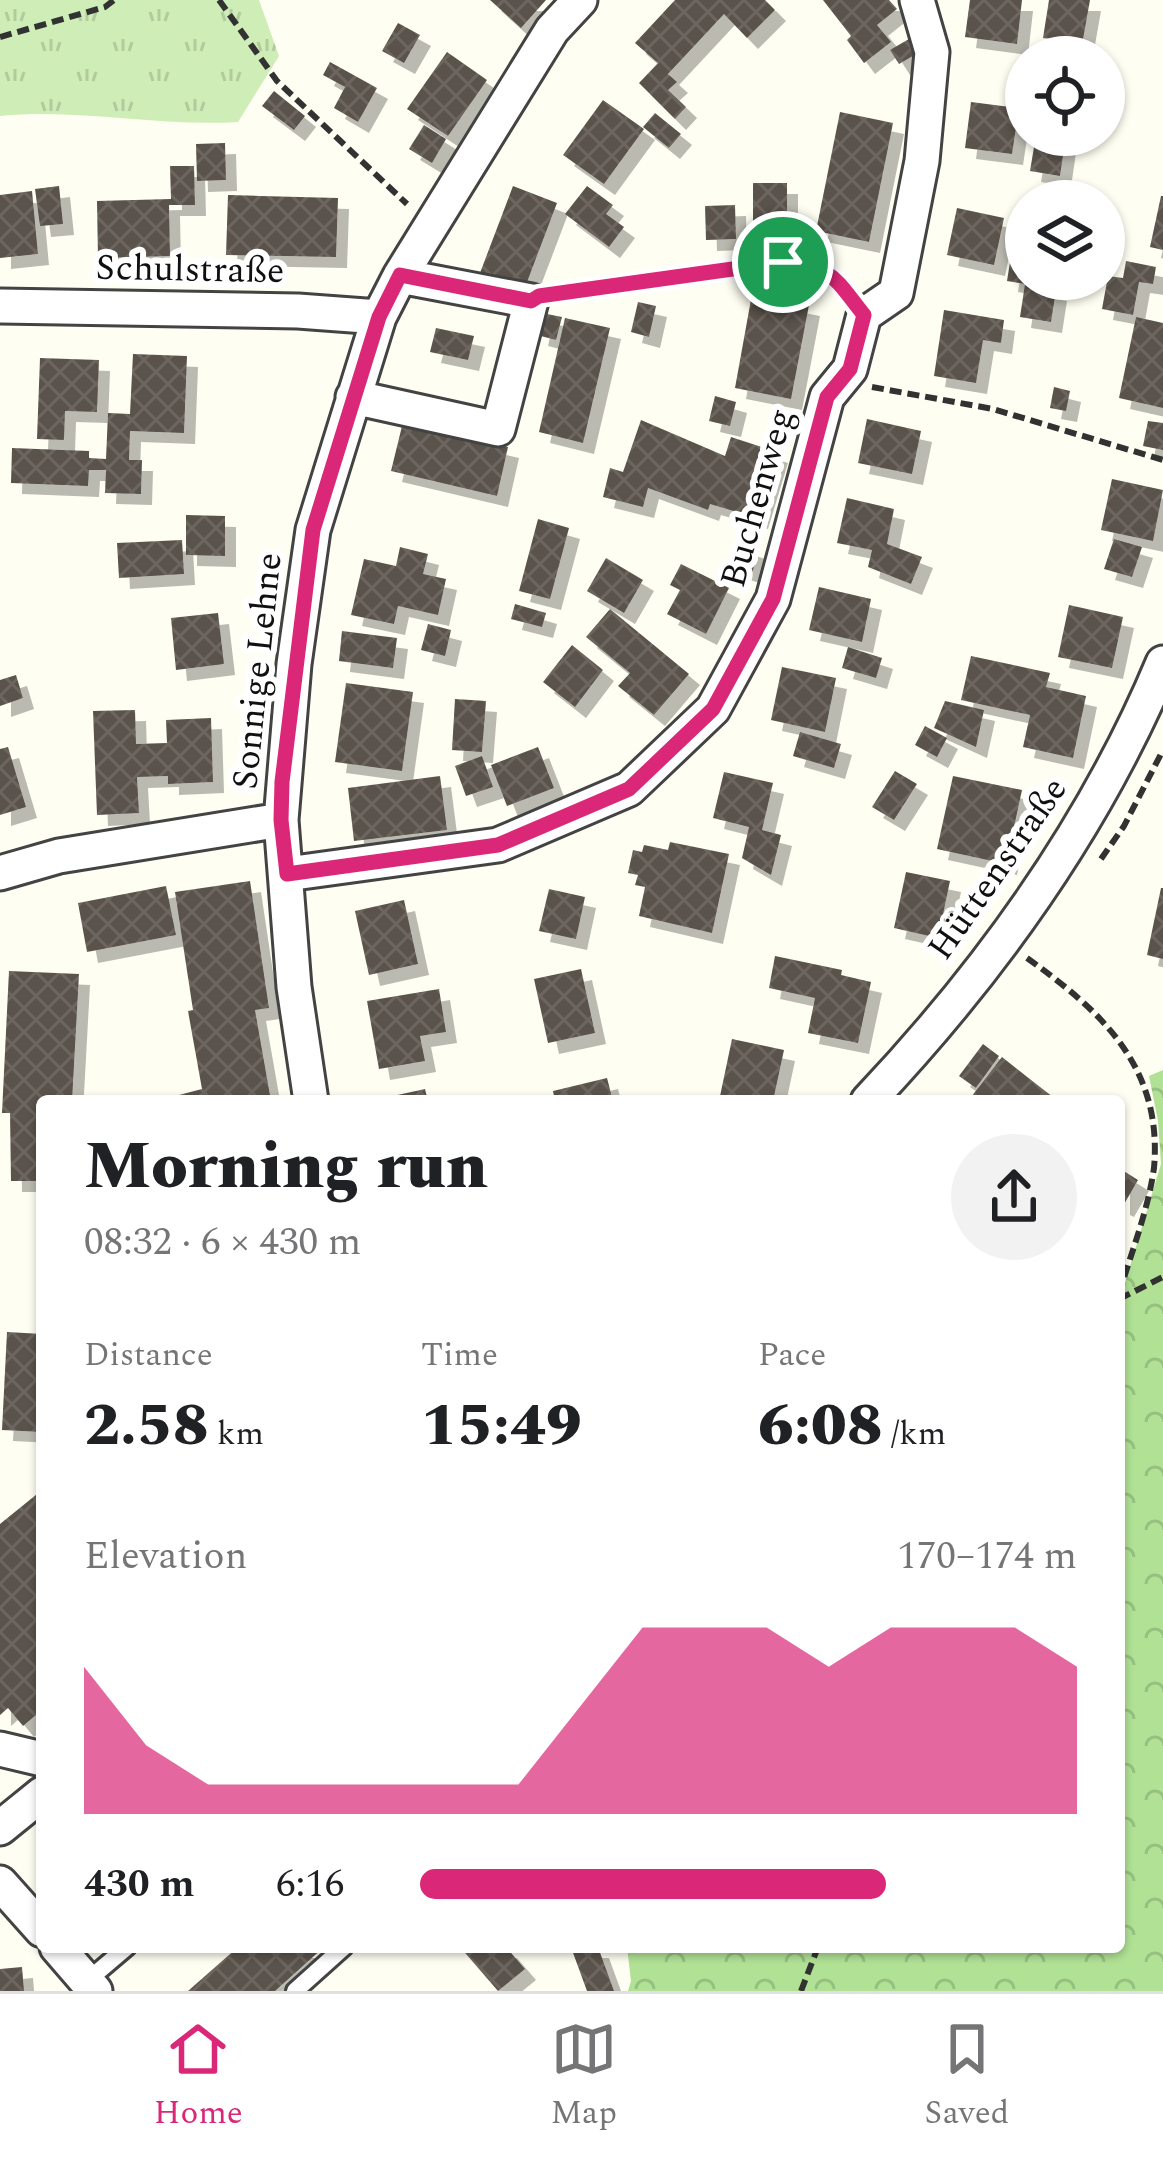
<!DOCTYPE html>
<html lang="en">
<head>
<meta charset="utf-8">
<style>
	:root { --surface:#fff; --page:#f2f2f2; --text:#202124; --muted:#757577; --line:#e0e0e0; --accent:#db2777 }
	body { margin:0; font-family:Spectral,serif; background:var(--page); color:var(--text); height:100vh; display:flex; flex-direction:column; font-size:45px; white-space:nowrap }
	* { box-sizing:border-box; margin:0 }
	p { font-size:39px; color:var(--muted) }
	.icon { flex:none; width:66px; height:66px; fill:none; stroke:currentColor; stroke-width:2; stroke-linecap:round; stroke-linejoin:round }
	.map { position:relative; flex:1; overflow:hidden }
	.panel { position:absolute; left:36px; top:1095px; width:1089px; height:858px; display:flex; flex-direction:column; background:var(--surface); border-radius:12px; box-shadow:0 3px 9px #0004 }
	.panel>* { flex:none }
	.buttons { position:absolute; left:1005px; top:36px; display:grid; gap:24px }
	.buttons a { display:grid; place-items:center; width:120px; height:120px; border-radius:50%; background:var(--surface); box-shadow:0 3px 9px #0004; font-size:60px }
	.pin { position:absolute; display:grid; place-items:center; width:102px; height:102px; color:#fff; margin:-51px; border:6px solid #fff; border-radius:50%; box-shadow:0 3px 12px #0007 }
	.round { display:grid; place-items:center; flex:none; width:126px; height:126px; border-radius:63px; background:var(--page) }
	.overview { display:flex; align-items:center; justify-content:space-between; height:204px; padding:0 48px }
	h1 { font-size:66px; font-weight:800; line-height:90px }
	.metrics { display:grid; grid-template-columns:repeat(3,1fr); gap:18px; height:204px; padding:12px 48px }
	.metrics div { display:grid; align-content:center }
	.metrics b { font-size:60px; font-weight:800 }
	.metrics small { font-size:33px; font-weight:400 }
	.metrics p { font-size:33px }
	.chart { height:336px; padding:24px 48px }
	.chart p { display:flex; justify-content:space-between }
	.chart svg { width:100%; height:216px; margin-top:12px; fill:var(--accent); opacity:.7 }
	ul { padding:0 48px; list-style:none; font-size:39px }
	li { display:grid; grid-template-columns:192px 144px 1fr; align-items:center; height:90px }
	li i { height:30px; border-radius:15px; background:var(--accent) }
	.dock { display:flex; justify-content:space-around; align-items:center; height:168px; border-top:3px solid var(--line); background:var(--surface); font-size:33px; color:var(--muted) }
	.dock a { display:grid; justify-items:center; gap:6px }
	.dock .on { color:var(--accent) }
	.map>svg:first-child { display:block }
</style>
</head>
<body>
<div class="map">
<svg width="1163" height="1991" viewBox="0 0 1163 1991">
	<defs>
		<pattern id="grass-tufts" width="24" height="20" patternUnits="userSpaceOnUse" patternTransform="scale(3)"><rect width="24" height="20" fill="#cfeeb7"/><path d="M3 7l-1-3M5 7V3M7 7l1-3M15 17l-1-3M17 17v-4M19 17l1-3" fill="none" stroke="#b1cb9c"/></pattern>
		<pattern id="forest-crowns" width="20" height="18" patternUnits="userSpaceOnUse" patternTransform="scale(3)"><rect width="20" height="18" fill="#b0e194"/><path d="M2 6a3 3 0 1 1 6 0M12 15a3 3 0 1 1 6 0" fill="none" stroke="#96c07f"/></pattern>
		<pattern id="building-cross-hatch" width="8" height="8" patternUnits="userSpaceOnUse" patternTransform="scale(3)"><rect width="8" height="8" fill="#5a524b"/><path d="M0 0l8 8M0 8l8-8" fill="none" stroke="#6d6661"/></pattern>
		<filter id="shadow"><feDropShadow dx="11" dy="11" stdDeviation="0" flood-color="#0004"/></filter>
	</defs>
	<rect width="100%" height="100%" fill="#fffef2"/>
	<path fill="url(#grass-tufts)" d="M 0,0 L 259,0 L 279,56 L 238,122 C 158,127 80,108 0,116 Z"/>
	<path fill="url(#forest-crowns)" d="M 1163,1070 L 1163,1991 L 628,1991 L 631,1981 L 627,1947 L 1119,1947 L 1119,1303 L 1161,1164 L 1158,1121 L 1149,1076 Z"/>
	<path fill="url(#building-cross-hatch)" filter="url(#shadow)" d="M 490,0 L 546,0 L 521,28 Z
		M 675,0 L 765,0 L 775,10 L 747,38 L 724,14 L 668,74 L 677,82 L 668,90 L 686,107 L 675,119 L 639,83 L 658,63 L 635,43 Z
		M 823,0 L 889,0 L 897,9 L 877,25 L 891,42 L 864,63 L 847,40 L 851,36 Z
		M 970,0 L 1022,0 L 1017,44 L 965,37 Z
		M 1049,0 L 1090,0 L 1082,45 L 1043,38 Z
		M 398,23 L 420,35 L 404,63 L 382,51 Z
		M 909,39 L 918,53 L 899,64 L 890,50 Z
		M 1044,41 L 1065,45 L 1062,57 L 1041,57 Z
		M 447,52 L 487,80 L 448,136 L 407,109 Z
		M 330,62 L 377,88 L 358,122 L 334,108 L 345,87 L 323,75 Z
		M 274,91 L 305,116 L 294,130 L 262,106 Z
		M 603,100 L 644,129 L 604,184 L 563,155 Z
		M 971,102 L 1019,108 L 1012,154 L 965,148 Z
		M 840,112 L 893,123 L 869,242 L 816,231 Z
		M 655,113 L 681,134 L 669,148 L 643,127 Z
		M 424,125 L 446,139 L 432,163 L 409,149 Z
		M 1036,135 L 1066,135 L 1060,176 L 1030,171 Z
		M 225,143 L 226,180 L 197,181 L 196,144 Z
		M 170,166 L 194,166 L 195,205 L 169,205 L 170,256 L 98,258 L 97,201 L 171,199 Z
		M 753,183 L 787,183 L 787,245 L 753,246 Z
		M 59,186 L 63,224 L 40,226 L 35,189 Z
		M 513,186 L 557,203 L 524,290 L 480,273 Z
		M 587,186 L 613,205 L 606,214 L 624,227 L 609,247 L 565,214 Z
		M 32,191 L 38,254 L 0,258 L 0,195 Z
		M 228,195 L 338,198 L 336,257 L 226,255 Z
		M 1161,196 L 1163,196 L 1163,250 L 1150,247 Z
		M 735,205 L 736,239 L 706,240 L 705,206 Z
		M 957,208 L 1004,218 L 994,265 L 947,255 Z
		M 1011,256 L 1026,259 L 1026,279 L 1039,279 L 1038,287 L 1056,290 L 1051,322 L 1020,317 L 1025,284 L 1007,281 Z
		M 1126,261 L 1156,267 L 1153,284 L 1139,282 L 1133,315 L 1102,309 L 1108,276 L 1123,278 Z
		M 752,294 L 809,305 L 791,399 L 735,388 Z
		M 638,302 L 656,306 L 649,337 L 631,332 Z
		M 944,310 L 1004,320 L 1001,343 L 983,340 L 976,383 L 934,376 Z
		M 542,313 L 562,317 L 556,340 L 537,335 Z
		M 1136,317 L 1163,323 L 1163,408 L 1119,398 Z
		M 565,318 L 610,328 L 583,443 L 539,432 Z
		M 436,328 L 474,336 L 468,360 L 430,352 Z
		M 133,354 L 187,356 L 184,433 L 130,431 L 129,460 L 142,460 L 141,494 L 105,493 L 106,470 L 89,470 L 88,486 L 11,483 L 12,448 L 89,451 L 89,458 L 106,459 L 108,413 L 130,414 Z
		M 40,358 L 99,360 L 97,412 L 65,411 L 64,440 L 37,439 Z
		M 1054,387 L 1070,391 L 1066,411 L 1050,408 Z
		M 715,396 L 736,402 L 730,426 L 709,421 Z
		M 867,419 L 921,431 L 912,474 L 858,463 Z
		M 641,420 L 725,456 L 731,437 L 777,452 L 757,518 L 710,504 L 708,510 L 648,488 L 643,507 L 603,497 L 610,468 L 623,472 Z
		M 1148,421 L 1163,423 L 1163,450 L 1143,446 Z
		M 403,422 L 508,447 L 497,496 L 391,471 Z
		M 1112,479 L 1163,490 L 1153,541 L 1101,530 Z
		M 847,498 L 894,509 L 887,544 L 922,557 L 911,584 L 868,567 L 872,550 L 837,543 Z
		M 186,515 L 225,516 L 225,556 L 186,555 Z
		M 538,519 L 569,528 L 550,599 L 519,591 Z
		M 1114,539 L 1142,547 L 1132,577 L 1104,569 Z
		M 182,540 L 184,574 L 119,578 L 117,543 Z
		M 739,543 L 760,550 L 752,573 L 732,567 Z
		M 400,547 L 428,554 L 423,574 L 446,579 L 438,615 L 398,606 L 394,624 L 351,615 L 364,559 L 396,566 Z
		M 606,558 L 643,580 L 624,613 L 587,591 Z
		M 681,564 L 729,588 L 706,634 L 667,614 L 680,590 L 670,585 Z
		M 819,587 L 871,599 L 862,642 L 809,630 Z
		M 515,604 L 546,613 L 542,627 L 511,619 Z
		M 1069,605 L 1123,617 L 1112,668 L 1058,657 Z
		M 610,609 L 689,674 L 654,715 L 618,686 L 630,673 L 586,637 Z
		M 218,613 L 224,664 L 176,670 L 171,618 Z
		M 428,624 L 451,630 L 445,656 L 421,650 Z
		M 342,631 L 397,638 L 393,668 L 339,661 Z
		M 572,645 L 603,670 L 575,707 L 543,682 Z
		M 848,647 L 882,658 L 876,678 L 842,668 Z
		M 971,656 L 1050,673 L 1046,687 L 1086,696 L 1073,758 L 1023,747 L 1030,715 L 961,700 Z
		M 782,667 L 836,678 L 825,732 L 771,720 Z
		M 16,675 L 23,698 L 0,706 L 0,680 Z
		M 346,683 L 413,692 L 402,771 L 335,762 Z
		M 455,699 L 486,701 L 482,752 L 452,750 Z
		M 945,701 L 984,710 L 976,747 L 934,728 Z
		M 135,710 L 136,744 L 167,743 L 166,720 L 211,718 L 213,782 L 168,784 L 168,776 L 137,777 L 139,813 L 97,815 L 93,711 Z
		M 925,726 L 947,738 L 937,757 L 915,745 Z
		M 800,732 L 841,744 L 834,768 L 793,756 Z
		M 8,747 L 26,807 L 0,815 L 0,749 Z
		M 538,747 L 554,788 L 507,806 L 491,765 Z
		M 482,756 L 493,787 L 466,796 L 455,766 Z
		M 895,771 L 917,784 L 894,820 L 872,807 Z
		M 724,772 L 773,783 L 762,830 L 781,835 L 771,875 L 742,858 L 749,827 L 713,818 Z
		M 440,776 L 447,830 L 354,841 L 348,788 Z
		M 953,776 L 1022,790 L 1006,864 L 937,849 Z
		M 670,842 L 729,854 L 712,933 L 639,916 L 645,887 L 635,885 L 638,875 L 628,873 L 633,850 L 642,852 L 644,845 L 668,850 Z
		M 906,872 L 950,881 L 938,938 L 894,928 Z
		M 250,881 L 269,1008 L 255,1010 L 271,1101 L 156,1101 L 202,1089 L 188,1011 L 193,1010 L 175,892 Z
		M 166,886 L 176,935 L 87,952 L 78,903 Z
		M 1161,888 L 1163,888 L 1163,959 L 1147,955 Z
		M 549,889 L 585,897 L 576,939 L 539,931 Z
		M 404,900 L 418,964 L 369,975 L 355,911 Z
		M 775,956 L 842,970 L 841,975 L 871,982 L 858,1043 L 808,1033 L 815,998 L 769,988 Z
		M 581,969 L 595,1033 L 548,1043 L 534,979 Z
		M 9,971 L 79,974 L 72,1101 L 42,1101 L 42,1181 L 11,1181 L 10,1113 L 2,1113 Z
		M 439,989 L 446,1032 L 420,1036 L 425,1061 L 379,1069 L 367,1001 Z
		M 732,1039 L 784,1050 L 773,1101 L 719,1101 Z
		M 983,1044 L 999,1056 L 976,1088 L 959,1076 Z
		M 1002,1057 L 1026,1076 L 1058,1101 L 968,1101 Z
		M 607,1078 L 613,1101 L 555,1101 L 553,1091 Z
		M 425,1089 L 428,1101 L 379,1101 L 379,1099 Z
		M 1119,1168 L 1138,1180 L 1123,1206 L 1119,1204 Z
		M 7,1332 L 42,1334 L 42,1432 L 2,1430 Z
		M 42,1490 L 42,1710 L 23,1726 L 8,1708 L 0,1715 L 0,1524 Z
		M 324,1947 L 275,1991 L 188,1991 L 238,1947 Z
		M 460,1947 L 506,1947 L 525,1969 L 498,1991 Z
		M 581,1947 L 598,1947 L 614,1991 L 587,1991 L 572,1950 Z
		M 22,1967 L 24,1991 L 0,1991 L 0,1969 Z"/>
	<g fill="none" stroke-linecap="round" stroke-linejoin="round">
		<defs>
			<path id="lane" d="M 87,1981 L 127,1947
				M 295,1991 L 344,1947"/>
			<path id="street" d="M 0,306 L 298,311 L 379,317
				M 353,397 L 498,429 L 531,301 L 400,276
				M 0,873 L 59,856 L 281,820
				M 287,874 L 498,845 L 629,789 L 713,709 L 773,599 L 827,397 L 850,369 L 864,315 L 896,293 L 922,161 L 932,52 L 917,0
				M 311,1101 L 294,987 L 281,820 L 294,664 L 313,530 L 379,317 L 400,276 L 552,30 L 580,0
				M 868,1101 C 989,973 1095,826 1163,663
				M 0,1749 L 42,1759
				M 0,1828 L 42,1794
				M 0,1883 L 42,1930
				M 57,1947 L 95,1991"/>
		</defs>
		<use href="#lane" stroke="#434343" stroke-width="22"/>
		<use href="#street" stroke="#434343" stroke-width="39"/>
		<path stroke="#323232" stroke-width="6" stroke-dasharray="12 6" stroke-linecap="butt" d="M 219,0 L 277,81 L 407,204
			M 0,37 L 105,7 L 114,0
			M 557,294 L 783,262 L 820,266 L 844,290
			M 872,387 L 993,409 L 1163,460
			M 1101,859 L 1124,826 L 1163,750
			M 1027,958 C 1101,1011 1163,1067 1154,1168 C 1148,1211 1131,1253 1119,1294
			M 1119,1299 L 1163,1277
			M 801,1991 L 818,1947"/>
		<use href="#lane" stroke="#fff" stroke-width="16"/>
		<use href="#street" stroke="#fff" stroke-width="33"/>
	</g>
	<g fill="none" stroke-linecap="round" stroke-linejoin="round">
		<defs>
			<path id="route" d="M 783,262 C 834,268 833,276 864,315 L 850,369 L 827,397 L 773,599 L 713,709 L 629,789 L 498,845 L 287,874 L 281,820 L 282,782 L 313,530 L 379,317 L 400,275 L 531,301 L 539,296 Z"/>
		</defs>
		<use href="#route" stroke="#fff" stroke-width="24"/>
		<use href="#route" stroke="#db2777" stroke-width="15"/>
	</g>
	<g text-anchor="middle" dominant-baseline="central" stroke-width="12" stroke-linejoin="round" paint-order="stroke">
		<g font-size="36" fill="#101010" stroke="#fff">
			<text transform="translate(190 270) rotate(1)">Schulstraße</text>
			<text transform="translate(758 498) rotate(-74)">Buchenweg</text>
			<text transform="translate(258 671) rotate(-84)">Sonnige Lehne</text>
			<text transform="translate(998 869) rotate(-55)">Hüttenstraße</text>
		</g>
	</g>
</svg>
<div class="buttons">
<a><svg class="icon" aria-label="locate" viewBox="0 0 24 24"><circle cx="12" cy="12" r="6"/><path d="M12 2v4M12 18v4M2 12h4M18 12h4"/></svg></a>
<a><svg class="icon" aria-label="layers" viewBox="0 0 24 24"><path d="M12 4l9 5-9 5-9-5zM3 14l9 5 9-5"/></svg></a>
</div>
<div class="pin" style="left:783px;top:262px;background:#1e9e55"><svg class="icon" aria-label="arrive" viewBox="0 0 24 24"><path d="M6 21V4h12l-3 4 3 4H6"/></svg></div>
<section class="panel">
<div class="overview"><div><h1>Morning run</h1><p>08:32 · 6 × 430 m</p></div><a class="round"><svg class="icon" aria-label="share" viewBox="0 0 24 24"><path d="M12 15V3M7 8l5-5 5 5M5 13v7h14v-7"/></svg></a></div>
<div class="metrics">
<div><p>Distance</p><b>2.58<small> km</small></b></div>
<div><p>Time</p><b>15:49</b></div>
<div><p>Pace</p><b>6:08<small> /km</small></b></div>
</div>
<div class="chart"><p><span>Elevation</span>170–174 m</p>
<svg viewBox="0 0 160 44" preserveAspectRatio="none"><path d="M0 44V14L10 30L20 38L30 38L40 38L50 38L60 38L70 38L80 22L90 6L100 6L110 6L120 14L130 6L140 6L150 6L160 14V44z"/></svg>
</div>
<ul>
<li><b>430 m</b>6:16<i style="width:71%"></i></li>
</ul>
</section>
</div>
<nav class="dock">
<a class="on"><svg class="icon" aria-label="home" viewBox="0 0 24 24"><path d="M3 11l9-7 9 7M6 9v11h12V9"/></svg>Home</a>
<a><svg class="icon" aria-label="map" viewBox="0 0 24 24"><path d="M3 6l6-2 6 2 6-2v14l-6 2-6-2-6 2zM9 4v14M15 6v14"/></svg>Map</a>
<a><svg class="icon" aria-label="saved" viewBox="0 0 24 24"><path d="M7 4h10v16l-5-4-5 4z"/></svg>Saved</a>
</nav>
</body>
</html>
